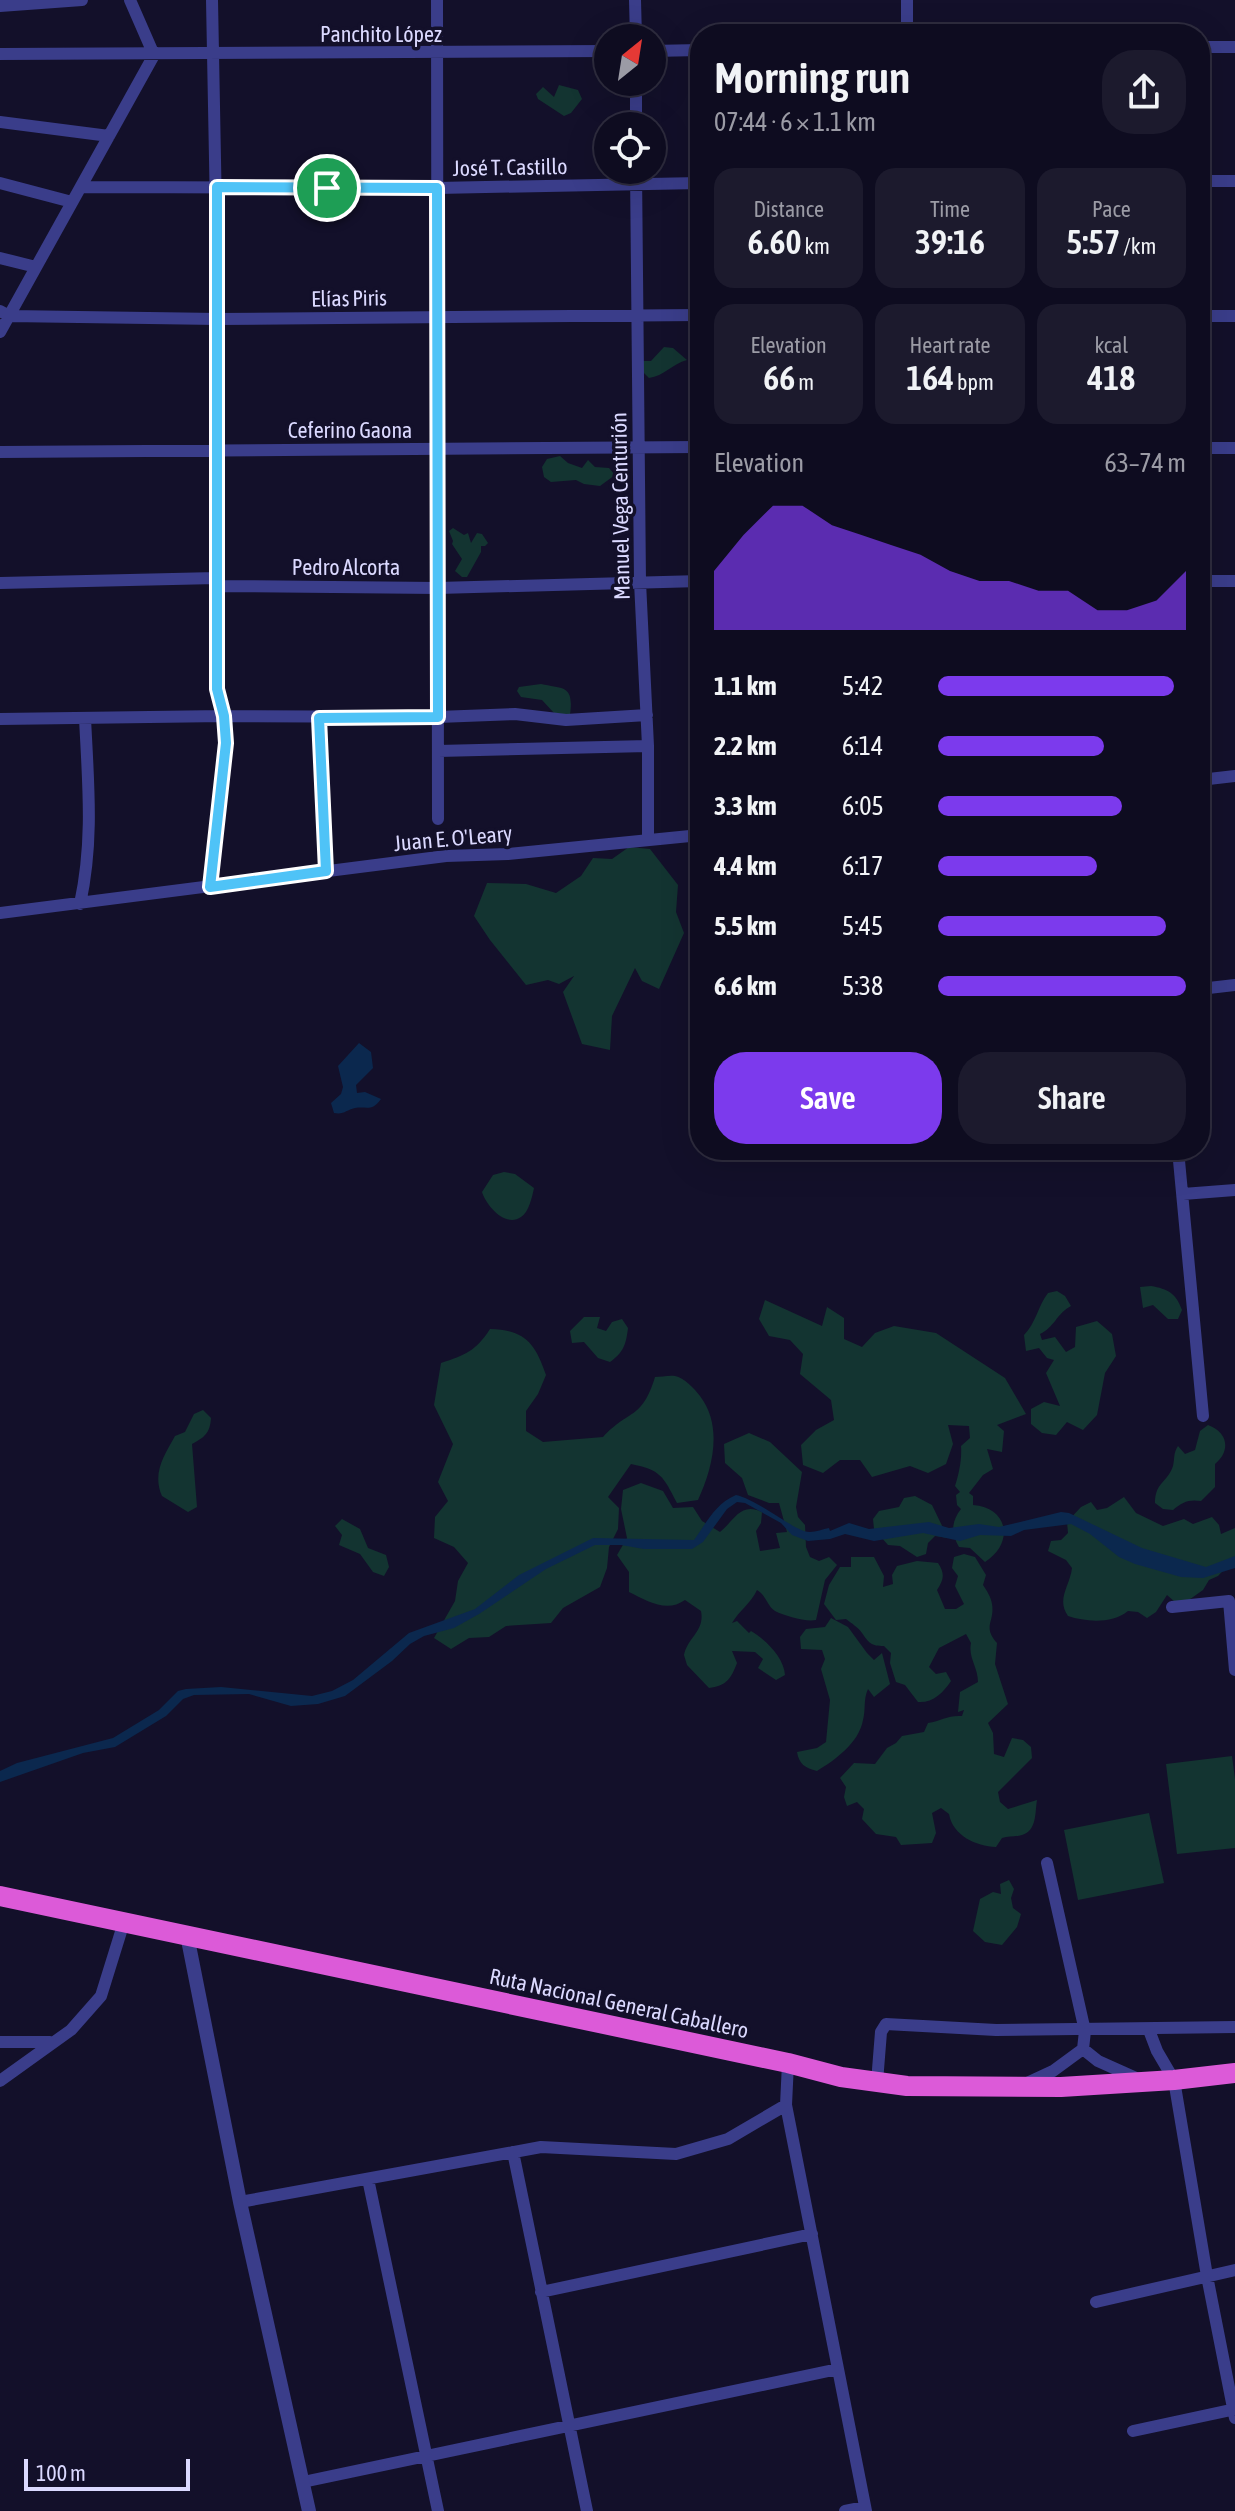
<!DOCTYPE html>
<html lang="en">
<head>
<meta charset="utf-8">
<style>
	:root { --surface:#0e0c20; --page:#1c1a2d; --text:#f1f3f6; --muted:#9b9ba5; --line:#2e2c3e; --accent:#7c3aed }
	body { margin:0; font-family:"Asap Condensed",sans-serif; background:var(--page); color:var(--text); height:100vh; display:flex; flex-direction:column; font-size:30px; white-space:nowrap }
	* { box-sizing:border-box; margin:0 }
	p { font-size:26px; color:var(--muted) }
	.icon { flex:none; width:44px; height:44px; fill:none; stroke:currentColor; stroke-width:2; stroke-linecap:round; stroke-linejoin:round }
	.map { position:relative; flex:1; overflow:hidden }
	.details { position:absolute; left:690px; top:24px; width:520px; height:1136px; display:flex; flex-direction:column; background:var(--surface); border-radius:32px; box-shadow:0 8px 32px #0002,0 0 0 2px var(--line) }
	.details>* { flex:none }
	.needle { width:52px; rotate:30deg }
	.buttons { position:absolute; left:594px; top:24px; display:grid; gap:16px }
	.buttons a { display:grid; place-items:center; width:72px; height:72px; border-radius:50%; background:var(--surface); box-shadow:0 8px 32px #0002,0 0 0 2px var(--line); font-size:40px }
	.scale { position:absolute; left:24px; bottom:20px; width:166px; box-sizing:border-box; padding-left:8px; border:4px solid #dbd9ff; border-top:0; font-size:22px; line-height:28px; white-space:nowrap; color:#dbd9ff; -webkit-text-stroke:6px #13102a; paint-order:stroke }
	.pin { position:absolute; display:grid; place-items:center; width:68px; height:68px; color:#fff; margin:-34px; border:4px solid #fff; border-radius:50%; box-shadow:0 2px 8px #0007 }
	.round { display:grid; place-items:center; flex:none; width:84px; height:84px; border-radius:32px; background:var(--page) }
	.head { display:flex; align-items:center; justify-content:space-between; height:136px; padding:0 24px }
	h1 { font-size:44px; font-weight:600; line-height:60px }
	.figures { display:grid; grid-template-columns:repeat(3,1fr); gap:12px; height:136px; padding:8px 24px }
	.figures div { display:grid; align-content:center; border-radius:20px; background:var(--page); text-align:center }
	.figures b { font-size:34px; font-weight:600 }
	.figures small { font-size:22px; font-weight:400 }
	.figures p { font-size:22px }
	.chart { height:224px; padding:16px 24px }
	.chart p { display:flex; justify-content:space-between }
	.chart svg { width:100%; height:144px; margin-top:8px; fill:var(--accent); opacity:.7 }
	.cta { display:flex; gap:16px; margin-top:auto; padding:16px 24px }
	.cta a { flex:1; height:92px; border-radius:32px; background:var(--accent); color:#fff; font-size:32px; font-weight:600; line-height:92px; text-align:center }
	.cta a+a { background:var(--page); color:var(--text) }
	ul { padding:0 24px; list-style:none; font-size:26px }
	li { display:grid; grid-template-columns:128px 96px 1fr; align-items:center; height:60px }
	li i { height:20px; border-radius:10px; background:var(--accent) }
	.map>svg:first-child { display:block }
</style>
</head>
<body>
<div class="map">
<svg width="1235" height="2511" viewBox="0 0 1235 2511">
	<rect width="100%" height="100%" fill="#13102a"/>
	<path fill="#133431" d="M 559,85 L 578,90 L 582,99 L 571,113 L 564,116 L 538,99 L 536,94 L 543,87 L 554,97 Z
		M 664,347 L 673,348 L 687,360 C 672,364 664,376 649,378 L 642,371 L 642,361 L 651,361 Z
		M 560,456 L 568,463 L 582,468 L 588,460 L 595,467 L 609,468 L 615,475 L 600,486 L 584,484 L 576,480 L 551,482 L 544,477 L 542,467 L 547,459 Z
		M 453,528 L 464,535 L 468,533 L 471,543 L 477,533 L 482,534 L 488,543 L 485,546 L 481,546 L 481,552 L 467,577 L 462,577 L 455,571 L 462,559 L 452,544 L 453,541 L 449,531 Z
		M 541,684 C 564,689 574,685 570,715 L 554,713 L 542,700 L 521,697 L 517,691 L 519,687 Z
		M 629,847 L 650,849 L 678,885 L 676,912 L 684,933 L 659,989 L 642,981 L 635,968 L 612,1016 L 610,1050 L 582,1044 L 563,992 L 574,976 L 559,984 L 548,980 L 526,985 L 490,940 L 474,916 L 487,883 L 526,884 L 556,893 L 581,876 L 593,858 L 612,859 Z
		M 504,1172 L 515,1174 L 534,1188 C 532,1197 529,1212 521,1217 C 505,1228 486,1205 482,1192 L 493,1175 Z
		M 1151,1286 C 1168,1289 1176,1293 1182,1310 L 1178,1319 L 1168,1319 L 1153,1305 L 1143,1308 L 1140,1287 Z
		M 1057,1291 L 1065,1296 L 1071,1306 C 1057,1313 1054,1328 1040,1334 L 1042,1340 L 1055,1337 L 1066,1352 L 1075,1347 L 1076,1327 L 1097,1321 L 1112,1334 L 1116,1356 L 1105,1373 L 1097,1415 L 1083,1430 L 1067,1422 L 1056,1435 L 1042,1433 L 1031,1424 L 1031,1409 L 1044,1402 L 1060,1406 L 1046,1373 L 1054,1360 L 1047,1358 L 1039,1348 L 1026,1351 L 1024,1335 C 1036,1323 1038,1306 1048,1293 Z
		M 765,1300 L 822,1326 L 827,1307 L 844,1318 L 844,1339 L 862,1347 L 875,1333 L 894,1326 L 936,1333 L 1005,1378 L 1026,1414 L 997,1425 L 1004,1431 L 1002,1452 L 987,1449 L 993,1469 L 983,1475 L 969,1493 L 973,1496 L 973,1505 C 1008,1507 1015,1543 985,1562 L 970,1548 L 959,1547 C 951,1533 951,1522 961,1509 L 957,1505 L 956,1495 L 960,1492 L 955,1486 C 959,1474 962,1459 961,1446 L 970,1438 L 969,1426 L 948,1425 L 953,1444 L 946,1464 L 928,1473 L 910,1466 L 872,1477 L 860,1460 L 840,1460 L 823,1473 L 803,1465 L 801,1445 L 816,1430 L 834,1420 L 831,1400 L 800,1374 L 803,1354 L 790,1340 L 769,1336 L 759,1319 Z
		M 584,1317 L 600,1317 L 597,1328 L 606,1331 L 612,1322 L 622,1319 L 628,1328 C 626,1344 624,1352 610,1362 L 598,1358 L 584,1342 L 572,1343 L 570,1331 Z
		M 490,1329 C 525,1330 535,1343 546,1375 L 538,1394 L 526,1411 L 526,1431 L 543,1442 L 603,1437 C 629,1409 642,1420 655,1377 C 661,1377 669,1375 675,1376 C 684,1378 694,1388 700,1396 C 723,1426 713,1468 698,1500 L 677,1503 C 663,1476 661,1470 631,1464 L 608,1497 L 619,1508 L 618,1529 L 609,1547 L 607,1568 L 600,1587 L 563,1608 L 551,1623 L 506,1626 L 489,1637 L 469,1638 L 451,1649 L 434,1638 L 455,1601 L 458,1581 L 468,1563 L 454,1547 L 434,1538 L 435,1517 L 448,1501 L 438,1482 L 453,1444 L 434,1405 L 441,1363 C 465,1355 476,1351 490,1329 Z
		M 203,1410 L 211,1418 C 210,1433 205,1437 192,1444 L 197,1507 L 188,1512 L 162,1496 C 152,1473 164,1456 175,1436 L 185,1432 L 194,1414 Z
		M 1208,1425 C 1228,1432 1231,1451 1215,1464 L 1215,1487 L 1201,1501 C 1189,1499 1182,1502 1173,1510 L 1163,1509 L 1155,1503 C 1155,1482 1168,1482 1173,1466 C 1175,1457 1173,1454 1178,1446 L 1185,1454 L 1195,1450 L 1200,1431 Z
		M 749,1433 L 770,1442 L 802,1472 L 796,1507 L 798,1517 L 805,1525 L 806,1547 L 810,1557 L 819,1561 L 829,1557 L 837,1565 L 825,1580 L 816,1620 C 805,1622 785,1616 775,1611 C 767,1606 766,1595 757,1590 C 751,1603 739,1611 732,1623 L 737,1621 L 749,1633 L 751,1631 C 766,1640 784,1658 785,1675 L 776,1680 L 758,1668 L 763,1659 L 755,1652 L 732,1651 L 737,1663 C 731,1679 726,1686 709,1688 L 687,1665 L 684,1655 C 688,1637 705,1631 701,1611 L 685,1600 C 667,1613 647,1601 629,1592 L 629,1572 L 617,1555 L 627,1538 L 621,1509 L 623,1490 L 641,1483 L 663,1491 L 673,1508 L 693,1507 L 702,1521 L 720,1532 C 735,1520 740,1502 762,1512 L 761,1523 L 756,1531 L 760,1551 L 780,1548 L 776,1533 L 787,1532 L 779,1503 L 769,1503 L 748,1495 L 742,1478 L 725,1463 L 724,1444 Z
		M 915,1496 L 932,1505 L 948,1538 L 935,1536 L 928,1543 L 926,1554 L 917,1557 L 900,1546 L 888,1545 L 874,1529 L 873,1519 L 879,1511 L 899,1507 L 904,1498 Z
		M 1124,1497 L 1136,1513 L 1163,1526 L 1184,1519 L 1193,1524 L 1212,1517 L 1219,1525 L 1221,1534 L 1235,1528 L 1235,1558 L 1218,1576 L 1209,1580 L 1203,1590 L 1186,1602 L 1175,1602 L 1167,1595 L 1156,1612 L 1147,1618 L 1138,1612 L 1128,1611 C 1112,1624 1086,1622 1068,1616 C 1056,1599 1070,1586 1072,1568 L 1066,1560 L 1048,1551 L 1051,1541 L 1061,1540 L 1068,1533 L 1067,1522 L 1081,1507 L 1091,1502 L 1097,1510 L 1107,1508 Z
		M 342,1519 L 360,1529 L 368,1548 L 386,1555 L 389,1567 L 384,1576 L 373,1572 L 360,1554 L 339,1545 L 342,1535 L 335,1526 Z
		M 964,1554 L 975,1557 L 986,1575 L 983,1585 C 987,1591 991,1597 992,1604 C 995,1622 982,1626 997,1643 L 995,1664 L 1008,1704 L 988,1723 L 993,1733 L 994,1754 L 1004,1757 L 1012,1738 L 1023,1740 L 1031,1747 L 1032,1758 L 998,1792 L 1000,1802 L 1008,1809 L 1037,1800 C 1035,1812 1037,1831 1022,1835 C 1015,1837 1009,1836 1002,1838 L 996,1847 C 976,1846 953,1836 949,1814 L 941,1808 L 932,1813 L 936,1833 L 932,1843 L 901,1845 L 896,1837 L 876,1834 L 862,1819 L 864,1809 L 857,1802 L 847,1806 L 844,1797 L 846,1787 L 840,1778 L 854,1763 L 875,1764 L 887,1748 L 896,1743 L 902,1736 L 924,1732 L 928,1723 C 941,1721 948,1715 962,1716 L 964,1710 L 958,1712 L 960,1692 L 978,1682 C 978,1667 968,1658 971,1643 L 966,1634 L 939,1648 L 929,1667 L 936,1674 L 946,1672 L 951,1681 C 943,1693 933,1703 918,1702 L 905,1685 L 896,1682 L 890,1663 L 891,1653 L 884,1646 C 871,1646 869,1643 862,1633 C 859,1628 851,1623 846,1619 L 836,1620 L 824,1604 L 829,1585 L 840,1567 L 851,1567 L 851,1557 L 874,1557 L 884,1576 L 883,1587 L 893,1584 L 892,1575 L 897,1566 L 917,1561 L 938,1563 C 945,1574 944,1579 937,1590 L 945,1609 L 956,1609 L 964,1604 L 955,1586 L 958,1576 L 952,1568 L 954,1557 Z
		M 831,1618 L 848,1627 L 867,1653 L 874,1660 L 882,1653 L 890,1684 L 874,1697 L 868,1689 C 863,1700 866,1709 863,1720 C 859,1743 835,1760 817,1771 C 805,1768 799,1764 797,1752 L 817,1748 L 826,1742 L 830,1700 L 821,1669 L 825,1659 L 822,1650 L 801,1649 L 800,1637 L 806,1629 L 825,1627 Z
		M 1232,1756 L 1235,1779 L 1235,1848 L 1177,1854 L 1166,1764 Z
		M 1149,1813 L 1164,1883 L 1078,1900 L 1064,1830 Z
		M 1009,1880 L 1014,1889 L 1011,1898 L 1013,1908 L 1021,1914 L 1017,1927 L 1002,1945 L 985,1942 L 973,1931 L 980,1899 L 993,1892 L 1001,1894 L 1000,1884 Z"/>
	<path fill="#0b284e" d="M 359,1043 L 371,1052 L 373,1068 L 356,1085 L 357,1093 L 365,1092 L 381,1099 C 372,1112 367,1106 355,1108 C 346,1110 344,1115 334,1113 L 331,1103 L 341,1094 L 343,1087 L 338,1066 Z
		M 736,1495 C 759,1500 796,1533 810,1532 C 816,1532 823,1529 829,1528 L 830,1531 L 849,1523 L 869,1529 L 929,1522 L 949,1528 L 979,1524 L 999,1527 L 1061,1512 L 1069,1513 L 1142,1548 L 1206,1567 L 1235,1556 L 1235,1568 L 1203,1578 L 1181,1577 L 1135,1564 L 1119,1557 L 1090,1534 L 1071,1524 L 1024,1530 L 1011,1536 L 980,1535 L 960,1541 L 923,1533 L 874,1541 L 845,1534 L 830,1539 L 808,1541 L 792,1535 L 781,1523 L 745,1503 L 737,1502 L 727,1509 L 703,1542 L 692,1549 L 644,1549 L 621,1545 L 595,1545 L 546,1569 L 479,1614 L 454,1628 L 424,1636 L 410,1644 L 392,1661 L 345,1696 L 318,1704 L 291,1706 L 249,1694 L 194,1695 L 183,1699 L 166,1716 L 115,1747 L 83,1753 L 0,1782 L 0,1771 L 17,1763 L 113,1738 L 159,1710 L 178,1691 L 186,1689 L 221,1687 L 312,1696 L 332,1691 L 353,1680 L 409,1633 L 475,1609 L 519,1575 L 593,1538 L 694,1540 C 707,1522 715,1504 736,1495 Z"/>
	<g fill="none" stroke-linecap="round" stroke-linejoin="round">
		<path stroke="#3a3d8a" stroke-width="12" d="M 437,0 L 438,819
			M 635,0 L 636,38
			M 907,0 L 907,34
			M 0,6 L 82,0
			M 1200,47 L 1235,47
			M 652,51 L 700,50
			M 0,54 L 608,51
			M 636,82 L 636,126
			M 0,122 L 109,136
			M 636,170 L 640,582 L 648,746 L 648,840
			M 1200,181 L 1235,181
			M 0,183 L 72,202
			M 81,187 L 437,188 L 700,183
			M 0,258 L 36,267
			M 0,311 L 9,316 L 218,319 L 700,315
			M 1200,316 L 1235,316
			M 0,332 L 154,55 L 130,0
			M 1200,448 L 1235,448
			M 0,452 L 700,447
			M 1200,581 L 1235,581
			M 0,583 L 216,578 L 216,586 L 438,588 L 700,581
			M 319,718 L 326,871
			M 0,719 L 224,716 L 438,717 L 515,714 L 566,720 L 647,715
			M 438,751 L 648,746
			M 1200,780 L 1235,776
			M 210,887 L 226,743 L 224,716 L 217,689 L 218,319 L 212,0
			M 80,904 C 94,840 88,782 85,718
			M 0,913 L 446,856 L 508,854 L 700,835
			M 1200,989 L 1235,985
			M 1178,1150 L 1203,1416
			M 1183,1194 L 1235,1190
			M 1172,1607 L 1229,1601 L 1235,1670
			M 1149,2030 L 1157,2051 L 1174,2080 L 1207,2276 L 1235,2418
			M 0,2042 L 50,2042
			M 1083,2049 L 1098,2061 L 1136,2078
			M 788,2063 L 786,2105 L 866,2511
			M 0,2081 L 71,2030 L 101,1996 L 124,1922
			M 877,2082 L 881,2032 L 886,2024 L 996,2030 L 1235,2027
			M 1025,2084 L 1053,2071 L 1083,2049 L 1085,2031 L 1047,1863
			M 513,2152 L 587,2511
			M 368,2179 L 438,2511
			M 240,2202 L 541,2147 L 676,2154 L 728,2139 L 786,2105
			M 541,2292 L 812,2234
			M 1096,2302 L 1235,2270
			M 1133,2431 L 1235,2409
			M 303,2482 L 838,2369
			M 845,2511 L 865,2507"/>
		<path stroke="#3a3d8a" stroke-width="14" d="M 187,1935 L 240,2202 L 309,2511"/>
		<path stroke="#dc5ad8" stroke-width="20" d="M 0,1896 L 788,2063 L 841,2077 L 907,2086 L 1061,2087 L 1174,2080 L 1235,2073"/>
	</g>
	<g fill="none" stroke-linecap="round" stroke-linejoin="round">
		<defs>
			<path id="route" d="M 217,187 L 437,188 L 438,717 L 319,718 L 326,871 L 210,887 L 226,743 L 224,716 L 217,689 Z"/>
		</defs>
		<use href="#route" stroke="#fff" stroke-width="16"/>
		<use href="#route" stroke="#4fc3f7" stroke-width="10"/>
	</g>
	<g text-anchor="middle" dominant-baseline="central" stroke-width="7" stroke-linejoin="round" paint-order="stroke">
		<g font-size="22" fill="#dbd9ff" stroke="#13102a">
			<text x="381" y="34">Panchito López</text>
			<text transform="translate(510 167) rotate(-1)">José T. Castillo</text>
			<text transform="translate(349 298) rotate(-1)">Elías Piris</text>
			<text x="350" y="430">Ceferino Gaona</text>
			<text transform="translate(620 506) rotate(-91)">Manuel Vega Centurión</text>
			<text x="346" y="567">Pedro Alcorta</text>
			<text transform="translate(453 838) rotate(-5)">Juan E. O'Leary</text>
			<text transform="translate(619 2003) rotate(12)">Ruta Nacional General Caballero</text>
		</g>
	</g>
</svg>
<div class="buttons">
<a><svg class="needle" viewBox="-14 -14 28 28"><path d="M0-13l5 13h-10z" fill="#e53935"/><path d="M0 13l5-13h-10z" fill="#9b9ba5"/></svg></a>
<a><svg class="icon" aria-label="locate" viewBox="0 0 24 24"><circle cx="12" cy="12" r="6"/><path d="M12 2v4M12 18v4M2 12h4M18 12h4"/></svg></a>
</div>
<div class="scale">100 m</div>
<div class="pin" style="left:327px;top:188px;background:#1e9e55"><svg class="icon" aria-label="arrive" viewBox="0 0 24 24"><path d="M6 21V4h12l-3 4 3 4H6"/></svg></div>
<section class="details">
<div class="head"><div><h1>Morning run</h1><p>07:44 · 6 × 1.1 km</p></div><a class="round"><svg class="icon" aria-label="share" viewBox="0 0 24 24"><path d="M12 15V3M7 8l5-5 5 5M5 13v7h14v-7"/></svg></a></div>
<div class="figures">
<div><p>Distance</p><b>6.60<small> km</small></b></div>
<div><p>Time</p><b>39:16</b></div>
<div><p>Pace</p><b>5:57<small> /km</small></b></div>
</div>
<div class="figures">
<div><p>Elevation</p><b>66<small> m</small></b></div>
<div><p>Heart rate</p><b>164<small> bpm</small></b></div>
<div><p>kcal</p><b>418</b></div>
</div>
<div class="chart"><p><span>Elevation</span>63–74 m</p>
<svg viewBox="0 0 160 44" preserveAspectRatio="none"><path d="M0 44V26L10 15L20 6L30 6L40 12L50 15L60 18L70 21L80 26L90 29L100 29L110 32L120 32L130 38L140 38L150 35L160 26V44z"/></svg>
</div>
<ul>
<li><b>1.1 km</b>5:42<i style="width:95%"></i></li>
<li><b>2.2 km</b>6:14<i style="width:67%"></i></li>
<li><b>3.3 km</b>6:05<i style="width:74%"></i></li>
<li><b>4.4 km</b>6:17<i style="width:64%"></i></li>
<li><b>5.5 km</b>5:45<i style="width:92%"></i></li>
<li><b>6.6 km</b>5:38<i style="width:100%"></i></li>
</ul>
<div class="cta"><a>Save</a><a>Share</a></div>
</section>
</div>
</body>
</html>
